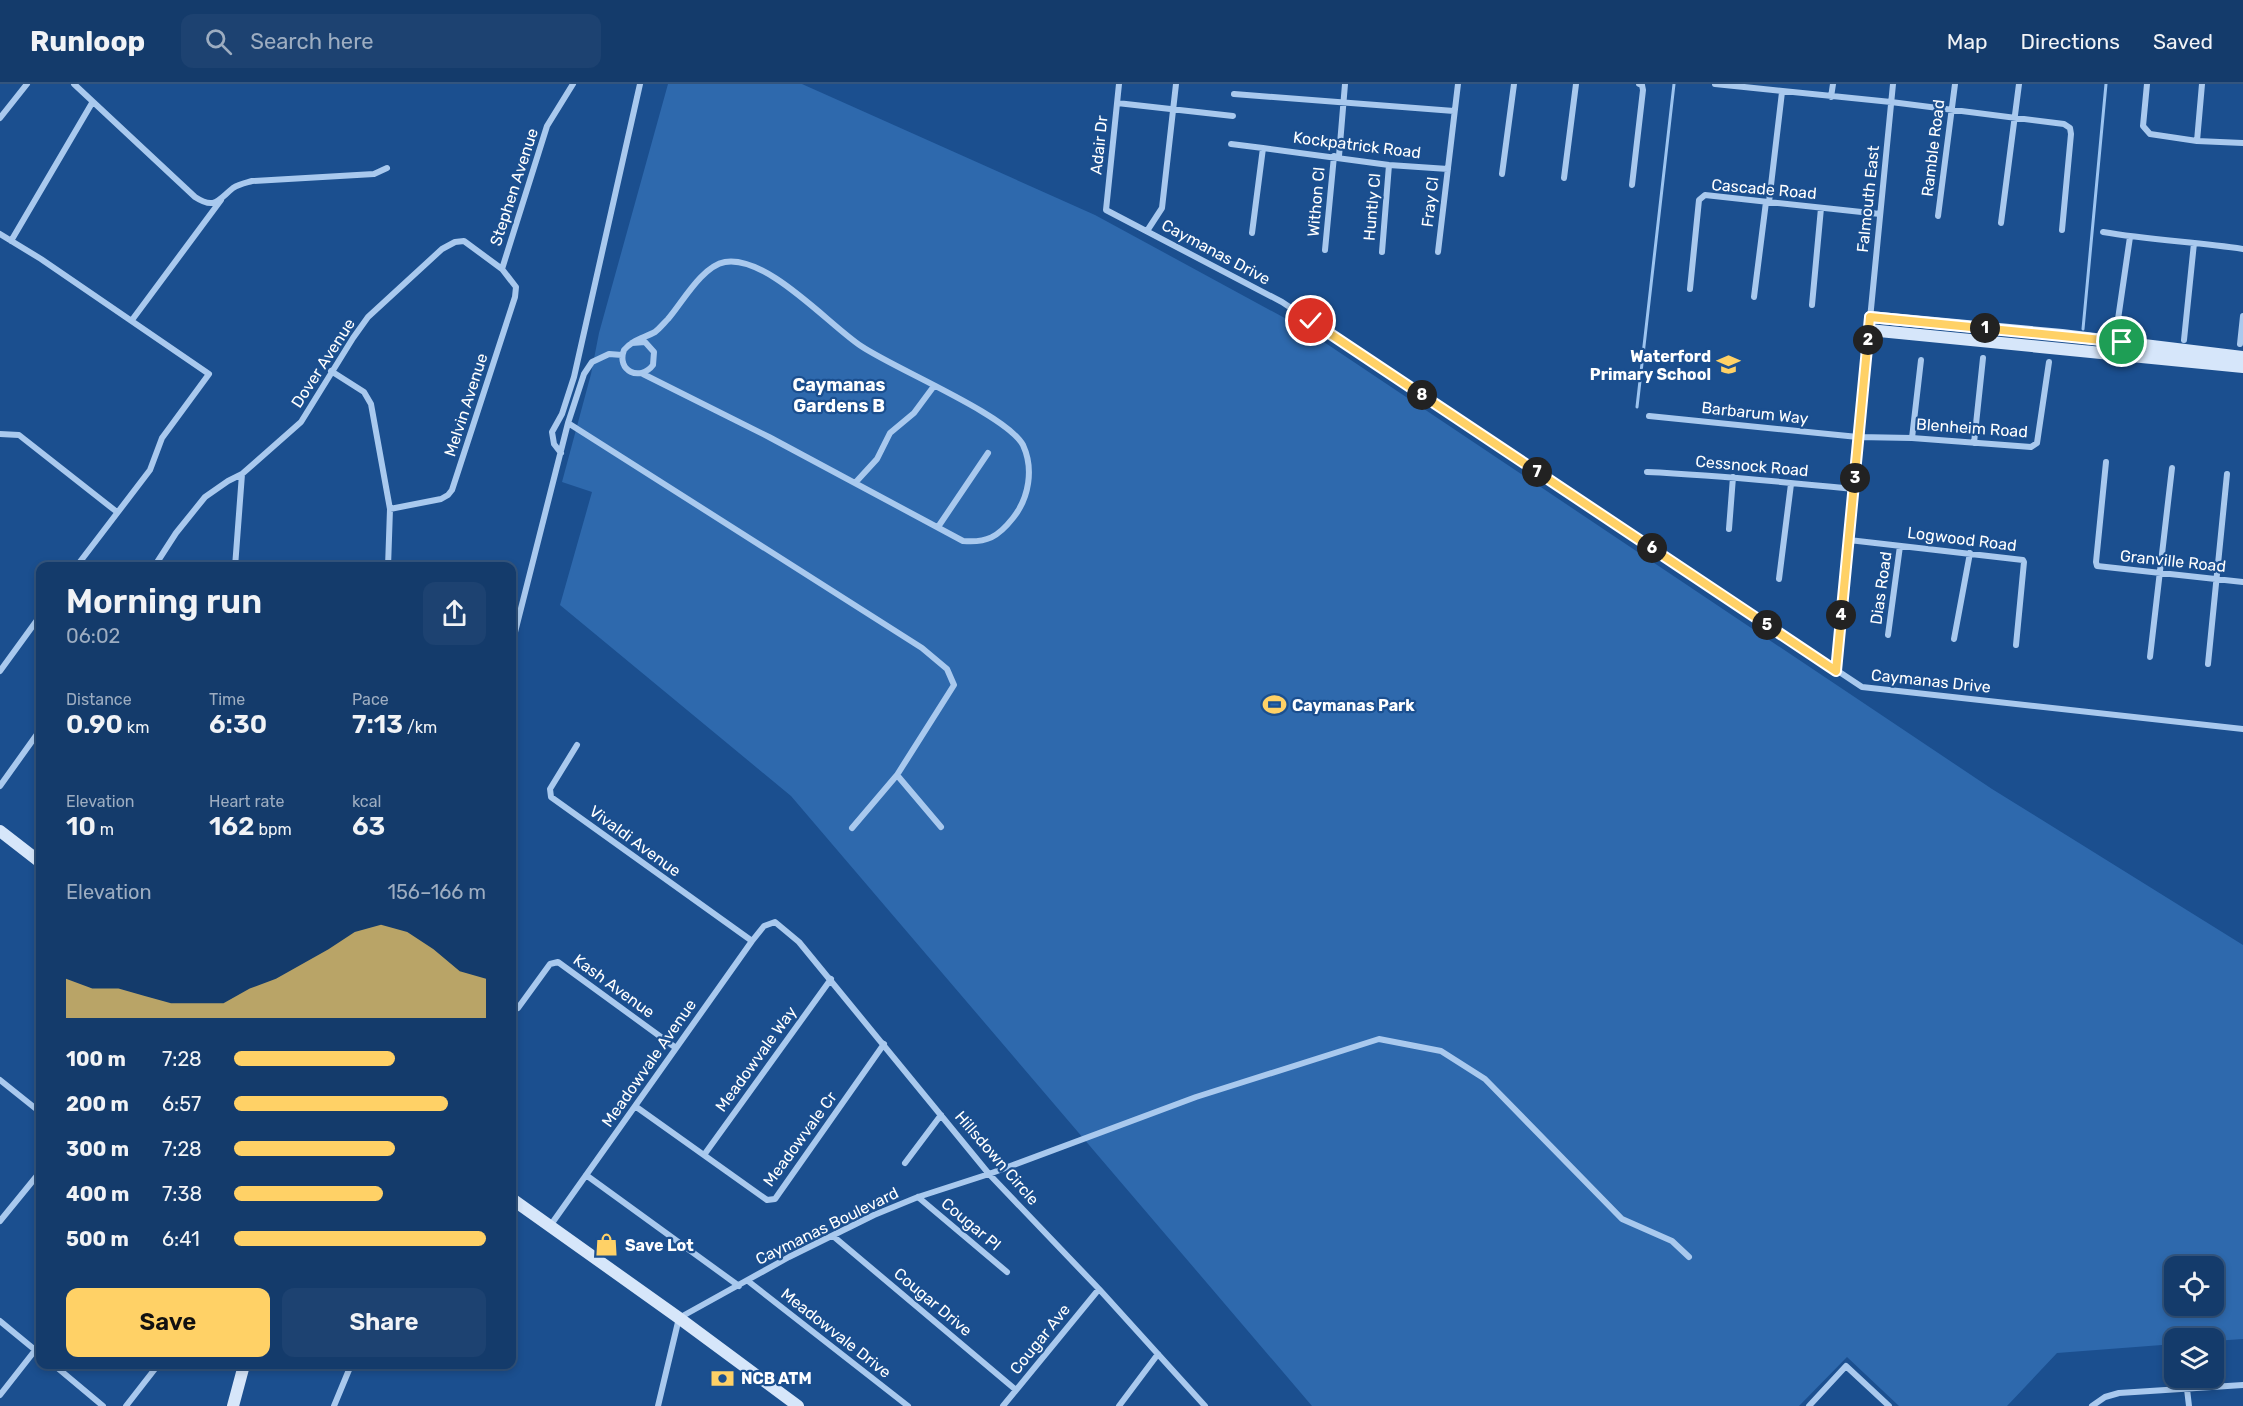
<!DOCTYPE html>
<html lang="en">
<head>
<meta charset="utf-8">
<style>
	:root { --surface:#143b6b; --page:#1d4271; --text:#f1f3f6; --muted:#9dadc1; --line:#33557e; --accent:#ffd166 }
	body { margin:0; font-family:Rubik,sans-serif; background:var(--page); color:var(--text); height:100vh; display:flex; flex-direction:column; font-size:22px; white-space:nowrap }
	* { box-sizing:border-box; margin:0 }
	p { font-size:20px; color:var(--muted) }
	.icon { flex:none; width:33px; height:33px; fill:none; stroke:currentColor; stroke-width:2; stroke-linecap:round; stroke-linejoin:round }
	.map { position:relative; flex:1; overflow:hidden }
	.side { position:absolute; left:36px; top:478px; width:480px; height:807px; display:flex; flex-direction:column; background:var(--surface); border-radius:12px; box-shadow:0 3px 9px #0003,0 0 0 2px var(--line) }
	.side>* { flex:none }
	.buttons { position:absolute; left:2164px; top:1172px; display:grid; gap:12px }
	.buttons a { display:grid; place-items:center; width:60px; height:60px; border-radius:12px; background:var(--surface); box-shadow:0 3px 9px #0003,0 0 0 2px var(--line); font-size:30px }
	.pin { position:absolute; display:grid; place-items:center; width:51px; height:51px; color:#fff; margin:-26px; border:3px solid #fff; border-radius:50%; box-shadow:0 2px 6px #0007 }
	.km { position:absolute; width:30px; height:30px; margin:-15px; border-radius:50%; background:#222; color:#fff; font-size:16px; line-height:30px; text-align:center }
	.round { display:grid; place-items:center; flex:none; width:63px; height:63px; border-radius:12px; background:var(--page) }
	.overview { display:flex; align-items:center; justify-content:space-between; height:102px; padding:0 30px }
	h1 { font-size:33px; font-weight:600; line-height:45px }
	.figures { display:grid; grid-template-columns:repeat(3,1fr); gap:9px; height:102px; padding:6px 30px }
	.figures div { display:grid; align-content:center }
	.figures b { font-size:26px; font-weight:600 }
	.figures small { font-size:16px; font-weight:400 }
	.figures p { font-size:16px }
	.chart { height:168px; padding:12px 30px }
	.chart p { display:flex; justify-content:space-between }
	.chart svg { width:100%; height:108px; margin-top:6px; fill:var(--accent); opacity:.7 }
	.button { display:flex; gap:12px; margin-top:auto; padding:12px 30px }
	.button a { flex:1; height:69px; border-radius:12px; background:var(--accent); color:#111; font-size:24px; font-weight:600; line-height:69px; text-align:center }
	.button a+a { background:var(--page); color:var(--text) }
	ul { padding:0 30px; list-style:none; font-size:20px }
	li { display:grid; grid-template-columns:96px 72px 1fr; align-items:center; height:45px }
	li i { height:15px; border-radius:8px; background:var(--accent) }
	header { display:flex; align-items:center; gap:36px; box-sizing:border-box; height:84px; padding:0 30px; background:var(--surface); border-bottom:2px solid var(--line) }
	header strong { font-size:28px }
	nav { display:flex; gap:33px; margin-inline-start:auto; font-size:21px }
	.search { width:420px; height:54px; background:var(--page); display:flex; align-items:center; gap:15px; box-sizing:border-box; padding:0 21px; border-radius:12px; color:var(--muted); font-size:22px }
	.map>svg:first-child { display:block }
</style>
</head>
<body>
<header>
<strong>Runloop</strong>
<div class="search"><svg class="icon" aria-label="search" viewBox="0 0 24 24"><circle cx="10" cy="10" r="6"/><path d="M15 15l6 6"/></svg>Search here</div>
<nav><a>Map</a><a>Directions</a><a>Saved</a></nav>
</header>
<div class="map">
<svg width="2243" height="1322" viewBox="0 0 2243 1322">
	<rect width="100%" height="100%" fill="#1b4f8f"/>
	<path fill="#2e69ad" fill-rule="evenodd" d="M 668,0 L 802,0 L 1095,131 L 1303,244 L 1992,705 L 2243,861 L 2243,1255 L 2214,1257 L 2214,1254 L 2175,1254 L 2175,1260 L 2057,1269 L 2007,1322 L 1899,1322 L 1847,1273 L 1799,1322 L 1312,1322 L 791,712 L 560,521 L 592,408 L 562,398 L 591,290 L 599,249 ZM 2175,1182 L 2214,1182 L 2214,1221 L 2175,1221 Z"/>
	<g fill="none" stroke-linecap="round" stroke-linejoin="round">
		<path stroke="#9cc4f0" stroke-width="3" d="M 2083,245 L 2106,0
			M 1637,323 L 1674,0"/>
		<path stroke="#a9c9ee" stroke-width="6" d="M 74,0 L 195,113 C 215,126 218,116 233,104 C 239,100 245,99 252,97 L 374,90 L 387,84
			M 1119,0 L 1106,126 L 1282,218 L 1862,603 L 2243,645
			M 1715,0 L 1891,18 L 2064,40 L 2070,44 L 2071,50 L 2062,146
			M 2147,0 L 2143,42 L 2150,50 L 2197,57 L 2243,59
			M 1234,10 L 1454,27
			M 1831,13 L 1833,0
			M 1117,19 L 1233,32
			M 0,34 L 27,0
			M 2197,57 L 2202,0
			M 1231,60 L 1263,64
			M 1339,72 L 1345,0
			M 1502,90 L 1514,0
			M 1564,94 L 1576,0
			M 1632,101 L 1643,6 L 1642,1 L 1639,0
			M 1769,118 L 1782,8
			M 1938,132 L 1955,0
			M 2001,139 L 2019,0
			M 1147,147 L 1162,124 L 1176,0
			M 2103,148 C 2149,156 2196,158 2243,165
			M 1252,149 L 1263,64 L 1389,81 L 1448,85
			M 0,150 L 41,175 L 209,290 L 162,354 L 150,386 L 76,483
			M 11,157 L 92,19
			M 1325,166 L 1334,72
			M 1382,168 L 1389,81
			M 1438,168 L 1458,0
			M 502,185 L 547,42 L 573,0
			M 1690,205 L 1699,116 L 1705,111 L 1880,130
			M 1754,213 L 1766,118
			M 1812,221 L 1821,124
			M 1870,235 L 1893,0
			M 132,236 L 221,116
			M 2116,249 L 2130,153
			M 2184,256 L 2194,159
			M 632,259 L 645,258 L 654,268 L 653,281 C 640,298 616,287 624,266 C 632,256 644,254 655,248 C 659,245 664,239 668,235 C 682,219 702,182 725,178 C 767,171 828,240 861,262 C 895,285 1007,331 1023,361 C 1034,385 1029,414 1013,434 C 998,453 987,459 963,457 L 769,353 L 643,290
			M 2240,260 L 2243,232
			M 331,287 L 364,308 L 371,320 L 390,425 L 388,483
			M 1649,332 L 1858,353 L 1912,354 L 2031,363 L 2037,359 L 2049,278
			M 568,339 L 922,564 L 947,585 L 954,601 L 897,691 L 941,743
			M 0,350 L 19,351 L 117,428
			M 1912,354 L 1921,276
			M 1974,359 L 1983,274
			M 561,369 L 554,360 L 552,348 L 562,330 L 574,293 L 640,0
			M 2106,378 L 2096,478 L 2097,482 L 2243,498
			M 1647,388 C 1716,391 1785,398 1854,405
			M 855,399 L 877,375 L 890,349 L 914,329 L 934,302
			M 938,443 L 988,369
			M 1729,445 L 1733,393
			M 1849,456 L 2023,476 L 2024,478 L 2016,561
			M 154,483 L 176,449 L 205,413 L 228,397 L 242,390 L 301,338 L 353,254 L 368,233 L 442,165 L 455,158 L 464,157 L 502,185 L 516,203 L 515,213 L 452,406 L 448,411 L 441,415 L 390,425
			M 235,483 L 242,390
			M 1779,495 L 1791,400
			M 1888,551 L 1900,462
			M 1954,555 L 1970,469
			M 512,560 L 568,339 L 584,290 L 592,278 L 609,270 L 622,271
			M 2150,573 L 2172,384
			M 2208,580 L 2227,390
			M 0,587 L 40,532
			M 1836,587 L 1869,245
			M 577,661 L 550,705 L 551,713 L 752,857
			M 0,702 L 40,646
			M 852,744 L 897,691
			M 518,924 L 550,880 L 558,878 L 676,964
			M 0,996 L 40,1028
			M 635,1022 L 767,1116 L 775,1115 L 884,960
			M 704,1071 L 831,895
			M 905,1079 L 941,1031
			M 586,1091 L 739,1202
			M 918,1113 L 1007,1188
			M 0,1137 L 40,1088
			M 550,1142 L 752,857 L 764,842 L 775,838 L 799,858 L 989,1090 L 1099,1205 L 1205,1322
			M 833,1152 L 1016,1306
			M 748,1197 L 908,1322
			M 0,1237 L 40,1270
			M 54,1281 L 103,1322
			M 2187,1305 L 2189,1322
			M 0,1311 L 40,1260
			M 126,1322 L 158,1281
			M 334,1322 L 351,1281
			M 658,1322 L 679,1234 L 789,1173 L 874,1131 L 918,1113 L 989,1090 L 1196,1013 L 1379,955 L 1441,967 L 1485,995 L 1622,1135 L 1672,1157 L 1689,1173
			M 1003,1322 L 1099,1205
			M 1119,1322 L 1158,1270
			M 1809,1322 L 1846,1282 L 1889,1322
			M 2092,1322 L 2105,1313 L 2119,1309 L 2243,1301"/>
		<path stroke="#d6e6fa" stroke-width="12" d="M 1870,233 L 2062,251 L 2243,273
			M 1869,246 L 2243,283
			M 0,747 L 40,778
			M 512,1115 L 679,1234 L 798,1322
			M 233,1322 L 244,1281"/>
	</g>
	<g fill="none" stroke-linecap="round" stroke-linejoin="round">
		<defs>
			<path id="route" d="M 1311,237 L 1836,587 L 1870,233 L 2122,258"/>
		</defs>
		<use href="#route" stroke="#fff" stroke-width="12"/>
		<use href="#route" stroke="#ffd166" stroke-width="8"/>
	</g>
	<defs>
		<symbol id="school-bare" viewBox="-9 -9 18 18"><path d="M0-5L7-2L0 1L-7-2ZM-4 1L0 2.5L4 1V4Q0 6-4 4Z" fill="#ffd166" stroke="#1b4f8f" stroke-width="2.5" paint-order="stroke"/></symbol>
		<symbol id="stadium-bare" viewBox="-9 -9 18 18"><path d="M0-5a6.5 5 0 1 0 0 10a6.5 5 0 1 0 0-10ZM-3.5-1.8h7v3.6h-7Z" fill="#ffd166" stroke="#1b4f8f" stroke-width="2.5" paint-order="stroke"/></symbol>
		<symbol id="shop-bare" viewBox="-9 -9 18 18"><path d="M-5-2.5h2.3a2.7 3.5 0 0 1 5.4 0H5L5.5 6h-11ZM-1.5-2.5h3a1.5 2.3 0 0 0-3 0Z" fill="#ffd166" stroke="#1b4f8f" stroke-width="2.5" paint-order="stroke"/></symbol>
		<symbol id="bank-bare" viewBox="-9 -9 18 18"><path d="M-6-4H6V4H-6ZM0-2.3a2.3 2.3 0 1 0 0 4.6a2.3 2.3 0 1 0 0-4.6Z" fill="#ffd166" stroke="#1b4f8f" stroke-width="2.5" paint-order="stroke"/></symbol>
	</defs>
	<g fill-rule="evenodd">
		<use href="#school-bare" x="1712" y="264" width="33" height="33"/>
		<use href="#stadium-bare" x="1258" y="604" width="33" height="33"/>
		<use href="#shop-bare" x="590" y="1144" width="33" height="33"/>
		<use href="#bank-bare" x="706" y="1278" width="33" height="33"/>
	</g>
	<g text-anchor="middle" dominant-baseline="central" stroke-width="4.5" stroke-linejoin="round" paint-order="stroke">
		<g font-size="16" fill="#fff" stroke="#1b4f8f">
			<text transform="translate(1099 61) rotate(-84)">Adair Dr</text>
			<text transform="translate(1357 61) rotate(7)">Kockpatrick Road</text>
			<text transform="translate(1933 64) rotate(-83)">Ramble Road</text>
			<text transform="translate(514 103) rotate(-72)">Stephen Avenue</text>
			<text transform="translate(1764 105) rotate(5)">Cascade Road</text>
			<text transform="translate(1868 115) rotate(-84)">Falmouth East</text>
			<text transform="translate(1316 118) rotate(-85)">Withon Cl</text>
			<text transform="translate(1430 118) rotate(-83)">Fray Cl</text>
			<text transform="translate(1372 123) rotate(-85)">Huntly Cl</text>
			<text transform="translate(1216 168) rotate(28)">Caymanas Drive</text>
			<text transform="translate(323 279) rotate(-57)">Dover Avenue</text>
			<text transform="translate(466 321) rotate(-72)">Melvin Avenue</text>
			<text transform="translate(1755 329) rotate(6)">Barbarum Way</text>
			<text transform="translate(1972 344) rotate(4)">Blenheim Road</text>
			<text transform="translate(1752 382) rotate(5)">Cessnock Road</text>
			<text transform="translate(1962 455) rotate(7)">Logwood Road</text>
			<text transform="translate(2173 477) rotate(6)">Granville Road</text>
			<text transform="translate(1881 504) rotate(-82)">Dias Road</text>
			<text transform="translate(1931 597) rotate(6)">Caymanas Drive</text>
			<text transform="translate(635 757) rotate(36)">Vivaldi Avenue</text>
			<text transform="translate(614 902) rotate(36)">Kash Avenue</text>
			<text transform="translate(756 975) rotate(-54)">Meadowvale Way</text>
			<text transform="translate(649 979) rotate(-55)">Meadowvale Avenue</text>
			<text transform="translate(800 1055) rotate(-54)">Meadowvale Cr</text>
			<text transform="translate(997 1074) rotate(49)">Hillsdown Circle</text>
			<text transform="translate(971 1140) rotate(40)">Cougar Pl</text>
			<text transform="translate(827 1142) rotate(-26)">Caymanas Boulevard</text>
			<text transform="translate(933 1218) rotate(40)">Cougar Drive</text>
			<text transform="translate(836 1249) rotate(38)">Meadowvale Drive</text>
			<text transform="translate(1040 1255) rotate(-51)">Cougar Ave</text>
		</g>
		<g font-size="16" font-weight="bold" fill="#fff" stroke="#1b4f8f" text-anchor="start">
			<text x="1711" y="272" text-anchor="end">Waterford<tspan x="1711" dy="18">Primary School</tspan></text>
			<text x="1292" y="621">Caymanas Park</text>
			<text x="625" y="1161">Save Lot</text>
			<text x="741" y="1294">NCB ATM</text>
		</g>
		<g font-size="18" font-weight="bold" fill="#fff" stroke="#1b4f8f">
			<text x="839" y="301">Caymanas<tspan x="839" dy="21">Gardens B</tspan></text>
		</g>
	</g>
</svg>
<div class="buttons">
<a><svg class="icon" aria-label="locate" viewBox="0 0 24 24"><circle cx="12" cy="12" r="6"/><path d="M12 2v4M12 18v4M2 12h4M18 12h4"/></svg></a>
<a><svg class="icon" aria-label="layers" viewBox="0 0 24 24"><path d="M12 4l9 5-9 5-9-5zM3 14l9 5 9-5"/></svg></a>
</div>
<div class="pin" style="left:2122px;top:258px;background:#1e9e55"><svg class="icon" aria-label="arrive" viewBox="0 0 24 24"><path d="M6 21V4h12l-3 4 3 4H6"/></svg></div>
<div class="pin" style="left:1311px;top:237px;background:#d93025"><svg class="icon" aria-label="check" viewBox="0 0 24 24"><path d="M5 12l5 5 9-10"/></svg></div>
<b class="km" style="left:1985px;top:244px">1</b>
<b class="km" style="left:1868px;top:256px">2</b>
<b class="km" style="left:1855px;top:394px">3</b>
<b class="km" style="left:1841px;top:531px">4</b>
<b class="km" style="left:1767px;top:541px">5</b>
<b class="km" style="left:1652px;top:464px">6</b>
<b class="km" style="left:1537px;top:388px">7</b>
<b class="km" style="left:1422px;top:311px">8</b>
<section class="side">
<div class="overview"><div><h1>Morning run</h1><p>06:02</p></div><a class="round"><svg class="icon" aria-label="share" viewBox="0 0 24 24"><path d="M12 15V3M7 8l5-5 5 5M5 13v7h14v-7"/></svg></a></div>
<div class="figures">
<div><p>Distance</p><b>0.90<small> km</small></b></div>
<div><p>Time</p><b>6:30</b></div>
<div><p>Pace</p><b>7:13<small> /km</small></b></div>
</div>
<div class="figures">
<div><p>Elevation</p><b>10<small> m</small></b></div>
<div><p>Heart rate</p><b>162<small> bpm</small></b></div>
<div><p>kcal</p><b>63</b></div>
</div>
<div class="chart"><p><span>Elevation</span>156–166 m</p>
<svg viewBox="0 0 160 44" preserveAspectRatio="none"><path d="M0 44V28L10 32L20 32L30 35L40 38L50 38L60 38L70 32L80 28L90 22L100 16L110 9L120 6L130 9L140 16L150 25L160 28V44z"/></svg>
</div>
<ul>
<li><b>100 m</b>7:28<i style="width:64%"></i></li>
<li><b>200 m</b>6:57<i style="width:85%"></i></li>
<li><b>300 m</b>7:28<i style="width:64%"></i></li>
<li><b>400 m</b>7:38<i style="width:59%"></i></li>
<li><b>500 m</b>6:41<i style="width:100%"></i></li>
</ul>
<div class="button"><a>Save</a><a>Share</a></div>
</section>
</div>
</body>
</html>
